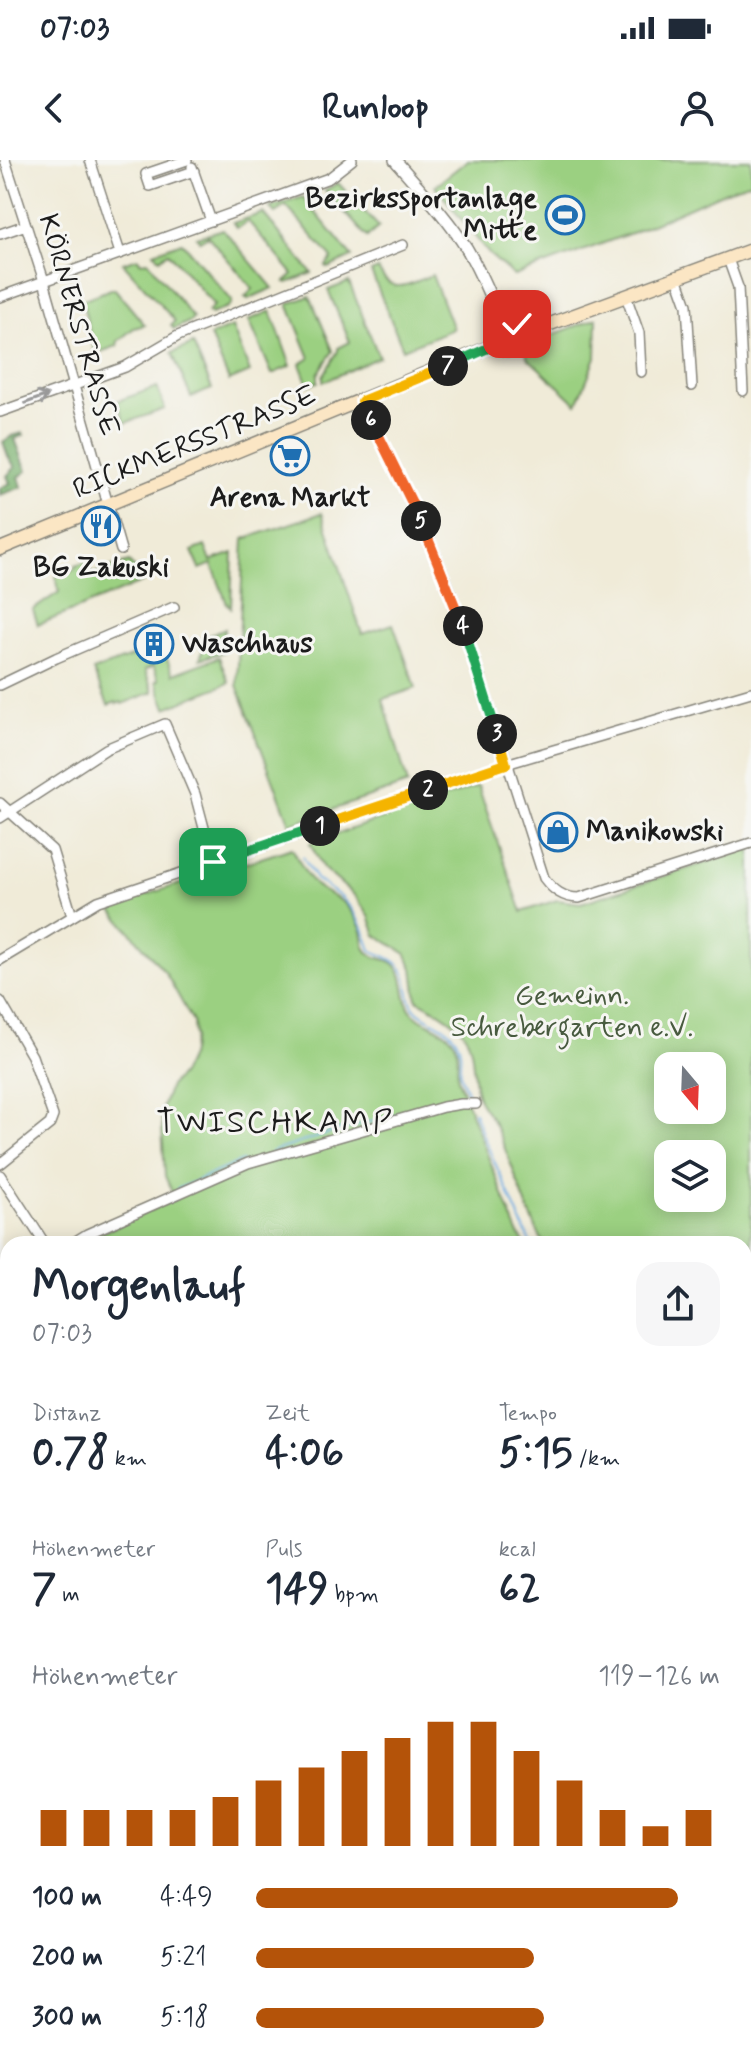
<!DOCTYPE html>
<html lang="de">
<head>
<meta charset="utf-8">
<style>
	:root { --surface:#fff; --page:#f6f6f7; --text:#1f2937; --muted:#747a83; --accent:#b45309 }
	body { margin:0; font-family:Mynerve,sans-serif; background:var(--page); color:var(--text); height:100vh; display:flex; flex-direction:column; font-size:30px; white-space:nowrap }
	* { box-sizing:border-box; margin:0 }
	p { font-size:26px; color:var(--muted) }
	.icon { flex:none; width:44px; height:44px; fill:none; stroke:currentColor; stroke-width:2; stroke-linecap:round; stroke-linejoin:round }
	.map { position:relative; flex:1; overflow:hidden }
	.sheet { position:absolute; left:0px; top:1076px; width:752px; height:828px; display:flex; flex-direction:column; background:var(--surface); border-radius:24px 24px 0 0; box-shadow:0 4px 20px #0003 }
	.sheet>* { flex:none }
	.needle { width:52px; rotate:161deg }
	.buttons { position:absolute; left:654px; top:892px; display:grid; gap:16px }
	.buttons a { display:grid; place-items:center; width:72px; height:72px; border-radius:16px; background:var(--surface); box-shadow:0 4px 20px #0003; font-size:40px }
	.pin { position:absolute; display:grid; place-items:center; width:68px; height:68px; color:#fff; margin:-34px; border-radius:16px; box-shadow:0 4px 12px #0006 }
	.km { position:absolute; width:40px; height:40px; margin:-20px; border-radius:50%; background:#222; color:#fff; font-size:22px; line-height:40px; text-align:center }
	.round { display:grid; place-items:center; flex:none; width:84px; height:84px; border-radius:24px; background:var(--page) }
	.overview { display:flex; align-items:center; justify-content:space-between; height:136px; padding:0 32px }
	h1 { font-size:44px; font-weight:800; line-height:60px }
	.stats { display:grid; grid-template-columns:repeat(3,1fr); gap:12px; height:136px; padding:8px 32px }
	.stats div { display:grid; align-content:center }
	.stats b { font-size:40px; font-weight:800 }
	.stats small { font-size:22px; font-weight:400 }
	.stats p { font-size:22px }
	.chart { height:224px; padding:16px 32px }
	.chart p { display:flex; justify-content:space-between }
	.chart svg { width:100%; height:144px; margin-top:8px; stroke:var(--accent); stroke-width:6 }
	ul { padding:0 32px; list-style:none; font-size:26px }
	li { display:grid; grid-template-columns:128px 96px 1fr; align-items:center; height:60px }
	li i { height:20px; border-radius:10px; background:var(--accent) }
	.status { display:flex; justify-content:space-between; align-items:center; height:56px; padding:0 40px; background:var(--surface); direction:ltr }
	.status svg { height:22px; fill:currentColor }
	header { display:flex; justify-content:space-between; align-items:center; height:104px; padding:0 32px; background:var(--surface); font-size:36px; font-weight:800 }
	.map>svg:first-child { display:block }
</style>
</head>
<body>
<div class="status"><b>07:03</b><svg viewBox="0 0 49 12"><path d="M0 12V9h3v3zM5 12V6h3v6zM10 12V3h3v9zM15 12V0h3v12zM26 1h20v11H26zM47 4h2v5h-2z"/></svg></div>
<header><svg class="icon" aria-label="back" viewBox="0 0 24 24"><path d="M15 5l-7 7 7 7"/></svg>Runloop<svg class="icon" aria-label="person" viewBox="0 0 24 24"><circle cx="12" cy="8" r="4"/><path d="M4 21q1-7 8-7t8 7"/></svg></header>
<div class="map">
<svg width="751" height="1904" viewBox="0 0 751 1904">
	<rect width="100%" height="100%" fill="#f6f6f2"/>
	<filter id="ink" filterUnits="userSpaceOnUse"><feTurbulence type="fractalNoise" baseFrequency=".0125" numOctaves="2"/><feDisplacementMap in="SourceGraphic" scale="16" xChannelSelector="R" yChannelSelector="G"/><feConvolveMatrix kernelMatrix="1 2 1 2 8 2 1 2 1" color-interpolation-filters="sRGB"/></filter>
	<filter id="wash" filterUnits="userSpaceOnUse"><feTurbulence type="fractalNoise" baseFrequency=".006" numOctaves="4" result="noise"/><feDisplacementMap in="SourceGraphic" scale="32" xChannelSelector="R" yChannelSelector="G"/><feGaussianBlur stdDeviation="1.8" result="paint"/><feColorMatrix in="noise" values="0 0 0 0 0 0 0 0 0 0 0 0 0 0 0 0 0 1.4 0 .05"/><feComposite in="paint" operator="in"/></filter>
	<g filter="url(#wash)">
		<rect width="100%" height="100%" fill="#f0ebd8"/>
		<path fill="#9bd081" stroke="#5c764e" stroke-width="2" fill-rule="evenodd" d="M 468,0 L 751,0 L 751,22 L 733,28 L 634,72 L 514,116 L 489,94 L 435,26 Z
			M 338,23 L 379,67 L 367,77 L 325,30 Z
			M 303,37 L 352,97 L 328,108 L 326,106 L 332,98 L 286,46 L 275,53 L 270,48 Z
			M 263,53 L 312,113 L 288,123 L 285,122 L 293,114 L 248,61 L 237,68 L 233,63 Z
			M 223,69 L 273,128 L 248,139 L 245,137 L 253,129 L 208,76 L 200,81 L 196,77 Z
			M 182,82 L 232,141 L 230,146 L 211,154 L 208,152 L 214,145 L 168,92 L 160,99 L 154,92 Z
			M 138,98 L 140,102 L 148,101 L 193,158 L 191,161 L 174,169 L 171,165 L 175,161 L 123,103 Z
			M 378,109 C 392,137 409,124 432,115 L 453,169 L 403,189 L 371,112 Z
			M 349,122 L 379,197 L 323,222 L 323,216 L 338,191 L 338,188 L 350,182 L 328,130 Z
			M 114,128 L 145,165 L 134,168 L 118,181 L 117,186 L 95,194 L 82,140 Z
			M 310,136 L 333,191 L 318,214 L 318,222 L 308,225 L 300,204 L 310,198 L 288,144 Z
			M 271,151 L 291,206 L 272,214 L 249,160 Z
			M 597,158 L 596,197 L 577,244 L 527,197 L 526,185 Z
			M 232,167 L 250,212 L 229,221 L 210,176 Z
			M 193,184 L 212,229 L 191,237 L 172,193 Z
			M 157,227 L 165,249 L 125,263 L 117,241 Z
			M 322,353 L 362,474 L 393,464 L 416,528 L 383,539 L 408,624 L 290,664 L 237,525 L 244,379 Z
			M 205,386 L 211,401 L 233,393 L 231,448 L 227,444 L 212,404 L 200,409 L 192,391 Z
			M 87,402 L 92,414 L 129,402 L 143,418 L 143,422 L 38,465 L 33,450 L 59,432 L 56,416 L 75,409 L 75,406 Z
			M 225,469 L 223,492 L 200,499 L 204,486 L 202,478 Z
			M 164,491 L 173,514 L 219,497 L 229,523 L 166,548 L 156,521 L 159,520 L 153,506 L 145,510 L 153,532 L 122,544 L 121,542 L 117,544 L 116,542 L 108,545 L 93,511 L 144,492 L 147,497 Z
			M 478,626 L 522,752 L 557,740 L 581,743 L 751,688 L 751,1459 L 744,1446 L 744,1084 L 544,1084 C 523,1046 513,1003 494,963 C 490,954 481,947 478,937 C 470,916 477,890 463,872 C 452,858 432,848 417,840 L 413,808 L 405,793 L 376,775 L 369,756 L 355,736 L 323,708 L 310,683 ZM 668,906 L 712,906 L 712,950 L 668,950 ZM 668,994 L 712,994 L 712,1038 L 668,1038 Z
			M 292,688 C 299,700 305,715 315,725 C 324,733 337,736 346,745 C 352,752 359,762 362,771 C 364,777 363,785 366,789 C 372,800 385,797 393,803 C 407,814 402,836 410,849 C 421,866 452,867 457,888 C 459,898 456,908 458,919 L 517,1071 L 525,1084 L 83,1084 L 92,1077 L 175,1039 L 165,1016 L 161,951 L 170,926 L 182,913 L 190,896 L 194,878 L 193,862 L 165,812 L 109,747 Z
			M 8,1256 L 8,1896 L 334,1896 L 314,1904 L 0,1904 L 0,1265 Z"/>
		<path fill="#7cb26f" stroke="#4c6746" stroke-width="2" d="M 23,273 L 24,275 L 15,279 L 27,311 L 19,317 L 22,327 L 0,335 L 0,328 L 10,323 L 7,316 L 15,307 L 8,296 L 3,282 L 12,276 Z
			M 744,1474 L 751,1489 L 751,1561 L 744,1563 Z
			M 751,1857 L 751,1904 L 609,1904 L 606,1900 L 618,1896 L 744,1896 L 744,1859 Z"/>
		<g fill="none" stroke-linecap="round" stroke-linejoin="round">
			<path stroke="#6face1" stroke-width="2" d="M 303,697 L 316,719 L 341,737 L 351,748 L 363,768 L 371,790 C 380,795 391,797 399,805 C 412,818 404,839 417,851 C 429,862 450,866 457,881 C 463,892 459,902 460,913 C 462,921 466,929 469,937 L 460,940
				M 474,952 L 483,976 L 531,1084
				M 271,992 L 333,972 L 411,951
				M 177,1029 L 242,1001
				M 744,1467 L 751,1483
				M 744,1560 L 751,1558
				M 0,1581 L 8,1591
				M 168,1896 L 172,1904"/>
		</g>
	</g>
	<g filter="url(#ink)">
		<g fill="none" stroke-linecap="round" stroke-linejoin="round">
			<defs>
				<path id="minor" d="M 5,0 L 44,121 L 121,390
					M 90,0 L 120,93
					M 187,0 L 146,14 L 150,26 L 194,11
					M 192,7 L 211,61
					M 0,74 L 26,65
					M 728,99 L 738,127 L 743,231
					M 677,117 L 687,145 L 692,226
					M 626,136 L 639,173 L 641,212
					M 0,137 L 329,18 L 352,0
					M 362,241 L 427,374 L 450,430 L 469,483 L 544,718 C 553,730 563,738 579,738 L 751,683
					M 0,252 L 125,207 L 178,176 L 403,85
					M 0,525 L 56,498 L 174,447
					M 0,643 L 52,690 L 72,756
					M 0,658 L 106,589 L 165,564 L 195,634 L 213,702
					M 0,800 L 98,741 L 506,604 L 751,532
					M 0,841 L 32,896 L 53,956 L 50,964 L 0,1004
					M 0,1015 L 45,1084
					M 71,1084 L 87,1074 L 248,1003 L 443,947 L 461,944 L 476,944
					M 0,1124 L 8,1119
					M 744,1609 L 751,1607
					M 744,1708 L 751,1706
					M 744,1810 L 751,1808
					M 497,1896 L 500,1904
					M 599,1896 L 604,1904
					M 465,1904 L 485,1896"/>
				<path id="tertiary" d="M 395,0 C 420,29 447,57 467,89 C 481,113 491,138 502,164"/>
				<path id="secondary" d="M495 176a14 14 0 1 1 28 0a14 14 0 1 1-28 0Z
					M 523,174 L 751,90
					M 0,389 L 497,184"/>
			</defs>
			<use href="#minor" stroke="#86847a" stroke-width="12"/>
			<use href="#tertiary" stroke="#86847a" stroke-width="14"/>
			<use href="#secondary" stroke="#86847a" stroke-width="15"/>
			<use href="#minor" stroke="#fff" stroke-width="9"/>
			<use href="#tertiary" stroke="#fff" stroke-width="11"/>
			<use href="#secondary" stroke="#fbe6c4" stroke-width="12"/>
		</g>
		<defs><path id="oneway-shaft" d="M-6 0H5M1.5-3L5.5 0L1.5 3" fill="none" stroke-width="1.6" stroke-linecap="round" stroke-linejoin="round" transform="scale(2)"/></defs>
		<use stroke="#999" href="#oneway-shaft" transform="translate(37 239) rotate(-20)"/>
	</g>
	<g fill="none" stroke-linecap="round" stroke-linejoin="round" filter="url(#ink)">
		<defs>
			<path id="split-1" d="M 213,702 L 320,666"/>
			<path id="split-2" d="M 320,666 L 428,630"/>
			<path id="split-3" d="M 428,630 L 506,604 L 497,574"/>
			<path id="split-4" d="M 463,466 L 497,574"/>
			<path id="split-5" d="M 421,361 L 463,466"/>
			<path id="split-6" d="M 371,260 L 421,361"/>
			<path id="split-7" d="M 371,260 L 362,241 L 448,206"/>
			<path id="split-8" d="M 448,206 L 497,184 L 495,173 C 499,163 508,159 517,164"/>
		</defs>
		<use href="#split-1" stroke="#fff" stroke-width="16"/>
		<use href="#split-2" stroke="#fff" stroke-width="16"/>
		<use href="#split-3" stroke="#fff" stroke-width="16"/>
		<use href="#split-4" stroke="#fff" stroke-width="16"/>
		<use href="#split-5" stroke="#fff" stroke-width="16"/>
		<use href="#split-6" stroke="#fff" stroke-width="16"/>
		<use href="#split-7" stroke="#fff" stroke-width="16"/>
		<use href="#split-8" stroke="#fff" stroke-width="16"/>
		<use href="#split-1" stroke="#22a559" stroke-width="10"/>
		<use href="#split-2" stroke="#f5b400" stroke-width="10"/>
		<use href="#split-3" stroke="#f5b400" stroke-width="10"/>
		<use href="#split-4" stroke="#22a559" stroke-width="10"/>
		<use href="#split-5" stroke="#f0652b" stroke-width="10"/>
		<use href="#split-6" stroke="#f0652b" stroke-width="10"/>
		<use href="#split-7" stroke="#f5b400" stroke-width="10"/>
		<use href="#split-8" stroke="#22a559" stroke-width="10"/>
	</g>
	<defs>
		<symbol id="stadium-ring" viewBox="-11 -11 22 22"><circle r="9.5" fill="#f6f6f2" stroke="#1f6fb2" stroke-width="1.5"/><path d="M0-5a6.5 5 0 1 0 0 10a6.5 5 0 1 0 0-10ZM-3.5-1.8h7v3.6h-7Z" fill="#1f6fb2"/></symbol>
		<symbol id="supermarket-ring" viewBox="-11 -11 22 22"><circle r="9.5" fill="#f6f6f2" stroke="#1f6fb2" stroke-width="1.5"/><path d="M-6-5.5h2.5l.6 2H6L4.5 2H-2.5L-4.4-4H-6ZM-1.5 3.2a1.3 1.3 0 1 0 .1 0ZM3 3.2a1.3 1.3 0 1 0 .1 0Z" fill="#1f6fb2"/></symbol>
		<symbol id="restaurant-ring" viewBox="-11 -11 22 22"><circle r="9.5" fill="#f6f6f2" stroke="#1f6fb2" stroke-width="1.5"/><path d="M-5-6h1v4h1v-4h1v4h1v-4h1v5L-1.5 .5V6h-2V.5L-5-1ZM5-6V6H3V1.5H1.5Q1.5-4 5-6Z" fill="#1f6fb2"/></symbol>
		<symbol id="building-ring" viewBox="-11 -11 22 22"><circle r="9.5" fill="#f6f6f2" stroke="#1f6fb2" stroke-width="1.5"/><path d="M-4-6H4V6H1V3H-1V6H-4ZM-2.5-4.3h1.7v1.8h-1.7ZM.8-4.3h1.7v1.8H.8ZM-2.5-1h1.7V.8h-1.7ZM.8-1h1.7V.8H.8Z" fill="#1f6fb2"/></symbol>
		<symbol id="shop-ring" viewBox="-11 -11 22 22"><circle r="9.5" fill="#f6f6f2" stroke="#1f6fb2" stroke-width="1.5"/><path d="M-5-2.5h2.3a2.7 3.5 0 0 1 5.4 0H5L5.5 6h-11ZM-1.5-2.5h3a1.5 2.3 0 0 0-3 0Z" fill="#1f6fb2"/></symbol>
	</defs>
	<g fill-rule="evenodd">
		<use href="#stadium-ring" x="543" y="33" width="44" height="44"/>
		<use href="#supermarket-ring" x="268" y="274" width="44" height="44"/>
		<use href="#restaurant-ring" x="79" y="344" width="44" height="44"/>
		<use href="#building-ring" x="132" y="462" width="44" height="44"/>
		<use href="#shop-ring" x="536" y="650" width="44" height="44"/>
	</g>
	<g text-anchor="middle" dominant-baseline="central" stroke-width="6" stroke-linejoin="round" paint-order="stroke">
		<g font-size="28" font-weight="bold" fill="#1c1c1c" stroke="#f6f6f2">
			<text x="537" y="39" text-anchor="end">Bezirkssportanlage<tspan x="537" dy="32">Mitte</tspan></text>
			<text x="290" y="338">Arena Markt</text>
			<text x="101" y="408">BG Zakuski</text>
			<text x="182" y="484" text-anchor="start">Waschhaus</text>
			<text x="586" y="672" text-anchor="start">Manikowski</text>
		</g>
		<g font-size="28" fill="#1c1c1c" stroke="#f6f6f2">
			<text transform="translate(78 165) rotate(74)">KÖRNERSTRASSE</text>
			<text transform="translate(195 283) rotate(-22)">RICKMERSSTRASSE</text>
		</g>
		<g font-size="28" fill="#485b3f" stroke="#f6f6f2">
			<text x="572" y="836">Gemeinn.<tspan x="572" dy="32">Schrebergarten e.V.</tspan></text>
		</g>
		<g font-size="32" letter-spacing="2" fill="#1c1c1c" stroke="#f6f6f2">
			<text x="275" y="963">TWISCHKAMP</text>
		</g>
	</g>
</svg>
<div class="buttons">
<a><svg class="needle" viewBox="-14 -14 28 28"><path d="M0-13l5 13h-10z" fill="#e53935"/><path d="M0 13l5-13h-10z" fill="#747a83"/></svg></a>
<a><svg class="icon" aria-label="layers" viewBox="0 0 24 24"><path d="M12 4l9 5-9 5-9-5zM3 14l9 5 9-5"/></svg></a>
</div>
<div class="pin" style="left:213px;top:702px;background:#1e9e55"><svg class="icon" aria-label="arrive" viewBox="0 0 24 24"><path d="M6 21V4h12l-3 4 3 4H6"/></svg></div>
<div class="pin" style="left:517px;top:164px;background:#d93025"><svg class="icon" aria-label="check" viewBox="0 0 24 24"><path d="M5 12l5 5 9-10"/></svg></div>
<b class="km" style="left:320px;top:666px">1</b>
<b class="km" style="left:428px;top:630px">2</b>
<b class="km" style="left:497px;top:574px">3</b>
<b class="km" style="left:463px;top:466px">4</b>
<b class="km" style="left:421px;top:361px">5</b>
<b class="km" style="left:371px;top:260px">6</b>
<b class="km" style="left:448px;top:206px">7</b>
<section class="sheet">
<div class="overview"><div><h1>Morgenlauf</h1><p>07:03</p></div><a class="round"><svg class="icon" aria-label="share" viewBox="0 0 24 24"><path d="M12 15V3M7 8l5-5 5 5M5 13v7h14v-7"/></svg></a></div>
<div class="stats">
<div><p>Distanz</p><b>0.78<small> km</small></b></div>
<div><p>Zeit</p><b>4:06</b></div>
<div><p>Tempo</p><b>5:15<small> /km</small></b></div>
</div>
<div class="stats">
<div><p>Höhenmeter</p><b>7<small> m</small></b></div>
<div><p>Puls</p><b>149<small> bpm</small></b></div>
<div><p>kcal</p><b>62</b></div>
</div>
<div class="chart"><p><span>Höhenmeter</span>119–126 m</p>
<svg viewBox="0 0 160 44" preserveAspectRatio="none"><path d="M5 44V33M15 44V33M25 44V33M35 44V33M45 44V29M55 44V24M65 44V20M75 44V15M85 44V11M95 44V6M105 44V6M115 44V15M125 44V24M135 44V33M145 44V38M155 44V33"/></svg>
</div>
<ul>
<li><b>100 m</b>4:49<i style="width:91%"></i></li>
<li><b>200 m</b>5:21<i style="width:60%"></i></li>
<li><b>300 m</b>5:18<i style="width:62%"></i></li>
</ul>
</section>
</div>
</body>
</html>
